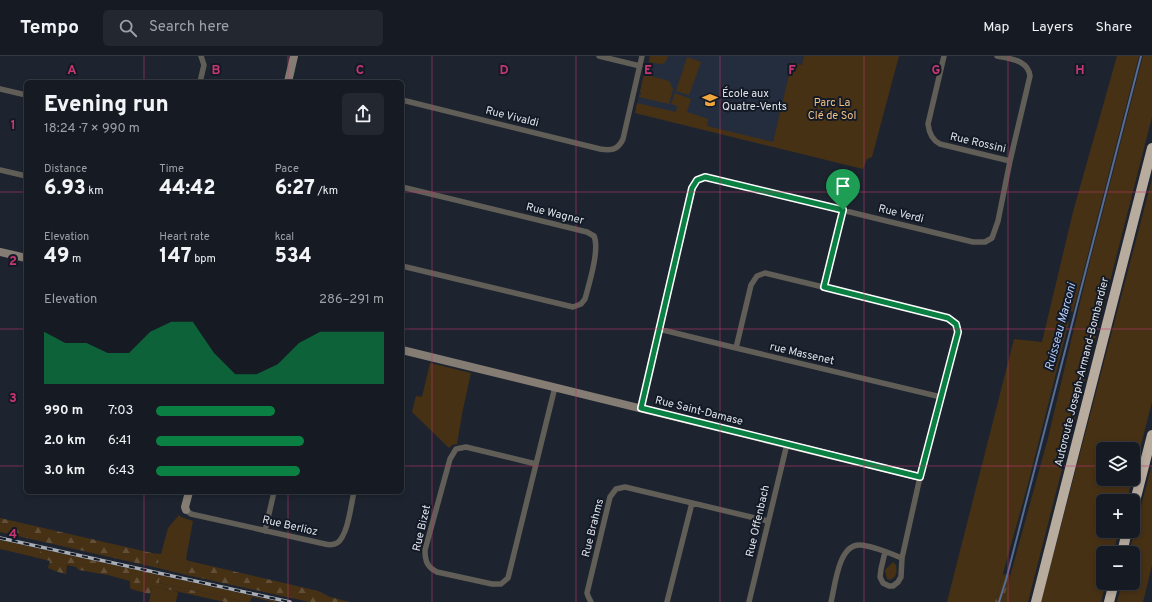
<!DOCTYPE html>
<html lang="en">
<head>
<meta charset="utf-8">
<style>
	:root { --surface:#161b23; --page:#232830; --text:#f1f3f6; --muted:#9ea1a6; --line:#353941; --accent:#0b8043 }
	body { margin:0; font-family:Overpass,sans-serif; background:var(--page); color:var(--text); height:100vh; display:flex; flex-direction:column; font-size:15px; white-space:nowrap }
	* { box-sizing:border-box; margin:0 }
	p { font-size:13px; color:var(--muted) }
	.icon { flex:none; width:22px; height:22px; fill:none; stroke:currentColor; stroke-width:2; stroke-linecap:round; stroke-linejoin:round }
	.map { position:relative; flex:1; overflow:hidden }
	.sheet { position:absolute; left:24px; top:24px; width:380px; height:414px; display:flex; flex-direction:column; background:var(--surface); border-radius:6px; box-shadow:0 2px 6px #0003,0 0 0 1px var(--line) }
	.sheet>* { flex:none }
	.tools { position:absolute; left:1096px; top:386px; display:grid; gap:8px }
	.tools a { display:grid; place-items:center; width:44px; height:44px; border-radius:6px; background:var(--surface); box-shadow:0 2px 6px #0003,0 0 0 1px var(--line); font-size:20px }
	.pin { position:absolute; display:grid; place-items:center; width:34px; height:34px; color:#fff; margin:-41px -17px; border-radius:50% 50% 50% 0; rotate:-45deg; box-shadow:0 0 4px #0007 }
	.pin .icon { rotate:45deg }
	.round { display:grid; place-items:center; flex:none; width:42px; height:42px; border-radius:6px; background:var(--page) }
	.overview { display:flex; align-items:center; justify-content:space-between; height:68px; padding:0 20px }
	h1 { font-size:22px; font-weight:800; line-height:30px }
	.stats { display:grid; grid-template-columns:repeat(3,1fr); gap:6px; height:68px; padding:4px 20px }
	.stats div { display:grid; align-content:center }
	.stats b { font-size:20px; font-weight:800 }
	.stats small { font-size:11px; font-weight:400 }
	.stats p { font-size:11px }
	.chart { height:112px; padding:8px 20px }
	.chart p { display:flex; justify-content:space-between }
	.chart svg { width:100%; height:72px; margin-top:4px; fill:var(--accent); opacity:.7 }
	ul { padding:0 20px; list-style:none; font-size:13px }
	li { display:grid; grid-template-columns:64px 48px 1fr; align-items:center; height:30px }
	li i { height:10px; border-radius:5px; background:var(--accent) }
	header { display:flex; align-items:center; gap:24px; box-sizing:border-box; height:56px; padding:0 20px; background:var(--surface); border-bottom:1px solid var(--line) }
	header strong { font-size:19px }
	nav { display:flex; gap:22px; margin-inline-start:auto; font-size:14px }
	.search { width:280px; height:36px; background:var(--page); display:flex; align-items:center; gap:10px; box-sizing:border-box; padding:0 14px; border-radius:6px; color:var(--muted); font-size:15px }
	.map>svg:first-child { display:block }
</style>
</head>
<body>
<header>
<strong>Tempo</strong>
<div class="search"><svg class="icon" aria-label="search" viewBox="0 0 24 24"><circle cx="10" cy="10" r="6"/><path d="M15 15l6 6"/></svg>Search here</div>
<nav><a>Map</a><a>Layers</a><a>Share</a></nav>
</header>
<div class="map">
<svg width="1152" height="546" viewBox="0 0 1152 546">
	<defs>
		<pattern id="forest-firs" width="22" height="20" patternUnits="userSpaceOnUse"><rect width="22" height="20" fill="#473115"/><path d="M5 1l3.5 6h-7zM16 11l3.5 6h-7z" fill="#614f37"/></pattern>
	</defs>
	<rect width="100%" height="100%" fill="#1d242f"/>
	<path fill="#242d3e" d="M 650,0 L 804,0 L 802,9 L 792,7 L 772,91 L 635,57 L 644,18 L 646,18 Z"/>
	<path fill="#473115" d="M 650,0 L 668,0 L 665,7 L 659,8 L 649,6 Z
		M 804,0 L 899,0 L 872,101 L 867,103 L 863,113 L 635,57 L 637,47 L 676,56 L 677,50 L 671,48 L 675,37 L 691,43 L 687,56 L 708,63 L 707,70 L 773,86 L 792,6 L 802,9 Z
		M 1117,0 L 1139,0 L 1073,256 L 1066,254 L 1063,263 L 1069,266 L 1028,428 L 995,546 L 947,546 L 1014,283 L 1042,286 L 1073,156 Z
		M 1143,0 L 1152,0 L 1152,61 L 1028,546 L 1003,546 L 1048,382 L 1089,209 Z
		M 687,1 L 701,6 L 689,39 L 676,35 Z
		M 644,18 L 669,25 L 673,33 L 669,48 L 639,41 L 639,39 L 641,39 L 641,37 L 640,36 Z
		M 1152,123 L 1152,346 L 1133,420 L 1133,393 L 1103,393 L 1103,423 L 1132,423 L 1127,445 L 1103,445 L 1103,475 L 1119,475 L 1113,497 L 1103,497 L 1103,527 L 1106,527 L 1101,546 L 1041,546 Z
		M 430,307 L 471,317 L 463,353 L 457,388 L 452,389 L 449,392 L 412,356 L 416,340 L 422,341 Z
		M 1152,408 L 1152,509 L 1143,546 L 1117,546 L 1122,527 L 1133,527 L 1133,497 L 1129,497 Z
		M 179,459 L 181,461 L 193,465 L 186,503 L 189,505 L 187,519 L 158,512 C 159,505 159,501 152,497 L 161,498 L 168,472 Z
		M 0,484 L 41,493 L 38,502 L 0,493 Z
		M 893,506 L 896,509 C 897,516 897,521 890,524 L 887,523 L 885,514 Z
		M 160,519 L 280,546 L 273,546 L 252,541 L 250,546 L 246,546 L 159,527 Z
		M 152,530 L 178,536 L 176,546 L 149,546 Z"/>
	<path fill="url(#forest-firs)" d="M 0,462 L 152,497 C 159,501 159,505 158,512 L 0,476 Z
		M 41,493 L 160,519 L 159,527 L 246,546 L 225,546 L 152,530 L 150,538 L 134,534 L 130,532 L 130,525 L 108,519 L 79,514 L 76,511 L 67,509 L 66,518 L 58,516 L 48,512 L 50,505 L 38,502 Z
		M 189,505 L 318,535 L 330,541 L 350,546 L 310,546 L 187,519 Z
		M 1003,518 L 1010,519 L 1003,546 L 995,546 Z"/>
	<g fill="none" stroke-linecap="round" stroke-linejoin="round">
		<path stroke="#586d92" stroke-width="2" d="M 999,546 L 1006,524 L 1141,0"/>
		<path stroke="#615d57" stroke-width="5.5" d="M 599,0 L 640,10
			M 944,0 L 928,68 C 929,77 932,84 940,88 L 1010,105
			M 200,26 L 204,9 L 201,0
			M 0,33 L 26,39
			M 402,44 L 600,93 C 611,95 618,94 623,83 L 642,0
			M 0,114 L 26,120
			M 402,131 L 587,176 L 594,180 C 600,193 589,228 585,243 L 581,248 L 573,251 L 402,210
			M 825,231 L 843,154
			M 659,273 L 736,292 L 941,341
			M 736,292 L 751,229 L 757,220 L 765,217 L 943,260 C 952,263 957,267 958,276 L 920,421 L 902,502 L 901,521 L 898,526 L 893,530 L 889,530 L 883,527 L 880,521 L 881,513 L 885,496
			M 641,352 L 693,132 C 697,122 704,120 714,123 L 973,186 L 985,186 L 992,182 L 998,165 L 1010,105 L 1030,20 C 1028,4 1011,3 997,0
			M 536,408 L 466,391 L 456,393 L 450,403 L 425,494 C 425,505 427,511 437,516 L 492,528 L 501,528 L 508,522 L 555,331
			M 186,454 L 191,458 L 325,488 C 329,489 333,489 337,487 C 348,480 351,448 354,436
			M 265,475 L 274,436
			M 591,546 L 588,540 L 587,537 L 610,441 L 616,433 L 625,431 L 768,465
			M 667,546 L 692,447
			M 749,546 L 787,388
			M 831,546 C 835,531 838,488 860,489 C 874,490 889,497 902,502"/>
		<path stroke="#857d74" stroke-width="8" d="M 288,26 L 294,0
			M 0,196 L 26,202
			M 402,294 L 920,421
			M 186,454 L 185,451 L 189,436"/>
		<path stroke="#b8ac9f" stroke-width="10" d="M 1133,453 L 1152,379
			M 1122,497 L 1127,475
			M 1036,546 L 1152,92
			M 1109,546 L 1114,527"/>
		<defs>
			<path id="rail" d="M 0,482 L 290,546"/>
		</defs>
		<use href="#rail" stroke="#a8adb6" stroke-width="3.5"/>
		<use href="#rail" stroke="#141a25" stroke-width="2" stroke-dasharray="6" stroke-linecap="butt"/>
	</g>
	<g fill="none" stroke-linecap="round" stroke-linejoin="round">
		<defs>
			<path id="route" d="M 705,121 L 843,154 L 824,231 L 948,262 L 956,268 L 958,276 L 920,421 L 641,352 L 692,132 L 697,124 Z"/>
		</defs>
		<use href="#route" stroke="#fff" stroke-width="8"/>
		<use href="#route" stroke="#0b8043" stroke-width="5"/>
	</g>
	<path fill="none" stroke="#c63670" stroke-width="1" stroke-opacity="0.55" d="M 144,0 L 144,26M 288,0 L 288,26M 432,0 L 432,546M 576,0 L 576,546M 720,0 L 720,546M 864,0 L 864,546M 1008,0 L 1008,546M 0,136 L 26,136M 402,136 L 1152,136M 0,273 L 26,273M 402,273 L 1152,273M 0,410 L 26,410M 402,410 L 1103,410M 1133,410 L 1152,410M 144,436 L 144,546M 288,436 L 288,546"/>
	<defs>
		<symbol id="school-bare" viewBox="-9 -9 18 18"><path d="M0-5L7-2L0 1L-7-2ZM-4 1L0 2.5L4 1V4Q0 6-4 4Z" fill="#f0a63e" stroke="#141a25" stroke-width="2.5" paint-order="stroke"/></symbol>
	</defs>
	<g fill-rule="evenodd">
		<use href="#school-bare" x="699" y="33" width="22" height="22"/>
	</g>
	<g text-anchor="middle" dominant-baseline="central" stroke-width="4" stroke-linejoin="round" paint-order="stroke">
		<g font-size="11" fill="#dee2ea" stroke="#141a25" text-anchor="start">
			<text x="722" y="38">École aux<tspan x="722" dy="13">Quatre-Vents</tspan></text>
		</g>
		<g font-size="11" fill="#efbf84" stroke="#141a25">
			<text x="832" y="47">Parc La<tspan x="832" dy="13">Clé de Sol</tspan></text>
		</g>
		<g font-size="11" fill="#dee2ea" stroke="#141a25">
			<text transform="translate(512 61) rotate(14)">Rue Vivaldi</text>
			<text transform="translate(978 87) rotate(13)">Rue Rossini</text>
			<text transform="translate(555 158) rotate(14)">Rue Wagner</text>
			<text transform="translate(901 158) rotate(14)">Rue Verdi</text>
			<text transform="translate(802 298) rotate(13)">rue Massenet</text>
			<text transform="translate(1082 316) rotate(-76)">Autoroute Joseph-Armand-Bombardier</text>
			<text transform="translate(699 355) rotate(14)">Rue Saint-Damase</text>
			<text transform="translate(758 465) rotate(-77)">Rue Offenbach</text>
			<text transform="translate(290 470) rotate(13)">Rue Berlioz</text>
			<text transform="translate(422 472) rotate(-77)">Rue Bizet</text>
			<text transform="translate(593 472) rotate(-76)">Rue Brahms</text>
		</g>
		<g font-size="12" font-style="italic" fill="#b1ccfd" stroke="#141a25">
			<text transform="translate(1061 271) rotate(-75)">Ruisseau Marconi</text>
		</g>
	</g>
	<g font-size="13" text-anchor="middle" font-weight="bold" fill="#c63670" stroke="#141a25" stroke-width="4" stroke-linejoin="round" paint-order="stroke">
		<text x="72" y="18">A</text>
		<text x="216" y="18">B</text>
		<text x="360" y="18">C</text>
		<text x="504" y="18">D</text>
		<text x="648" y="18">E</text>
		<text x="792" y="18">F</text>
		<text x="936" y="18">G</text>
		<text x="1080" y="18">H</text>
		<text x="13" y="73">1</text>
		<text x="13" y="209">2</text>
		<text x="13" y="346">3</text>
		<text x="13" y="482">4</text>
	</g>
</svg>
<div class="tools">
<a><svg class="icon" aria-label="layers" viewBox="0 0 24 24"><path d="M12 4l9 5-9 5-9-5zM3 14l9 5 9-5"/></svg></a>
<a>+</a>
<a>−</a>
</div>
<div class="pin" style="left:843px;top:154px;background:#1e9e55"><svg class="icon" aria-label="arrive" viewBox="0 0 24 24"><path d="M6 21V4h12l-3 4 3 4H6"/></svg></div>
<section class="sheet">
<div class="overview"><div><h1>Evening run</h1><p>18:24 · 7 × 990 m</p></div><a class="round"><svg class="icon" aria-label="share" viewBox="0 0 24 24"><path d="M12 15V3M7 8l5-5 5 5M5 13v7h14v-7"/></svg></a></div>
<div class="stats">
<div><p>Distance</p><b>6.93<small> km</small></b></div>
<div><p>Time</p><b>44:42</b></div>
<div><p>Pace</p><b>6:27<small> /km</small></b></div>
</div>
<div class="stats">
<div><p>Elevation</p><b>49<small> m</small></b></div>
<div><p>Heart rate</p><b>147<small> bpm</small></b></div>
<div><p>kcal</p><b>534</b></div>
</div>
<div class="chart"><p><span>Elevation</span>286–291 m</p>
<svg viewBox="0 0 160 44" preserveAspectRatio="none"><path d="M0 44V12L10 19L20 19L30 25L40 25L50 12L60 6L70 6L80 25L90 38L100 38L110 32L120 19L130 12L140 12L150 12L160 12V44z"/></svg>
</div>
<ul>
<li><b>990 m</b>7:03<i style="width:52%"></i></li>
<li><b>2.0 km</b>6:41<i style="width:65%"></i></li>
<li><b>3.0 km</b>6:43<i style="width:63%"></i></li>
</ul>
</section>
</div>
</body>
</html>
